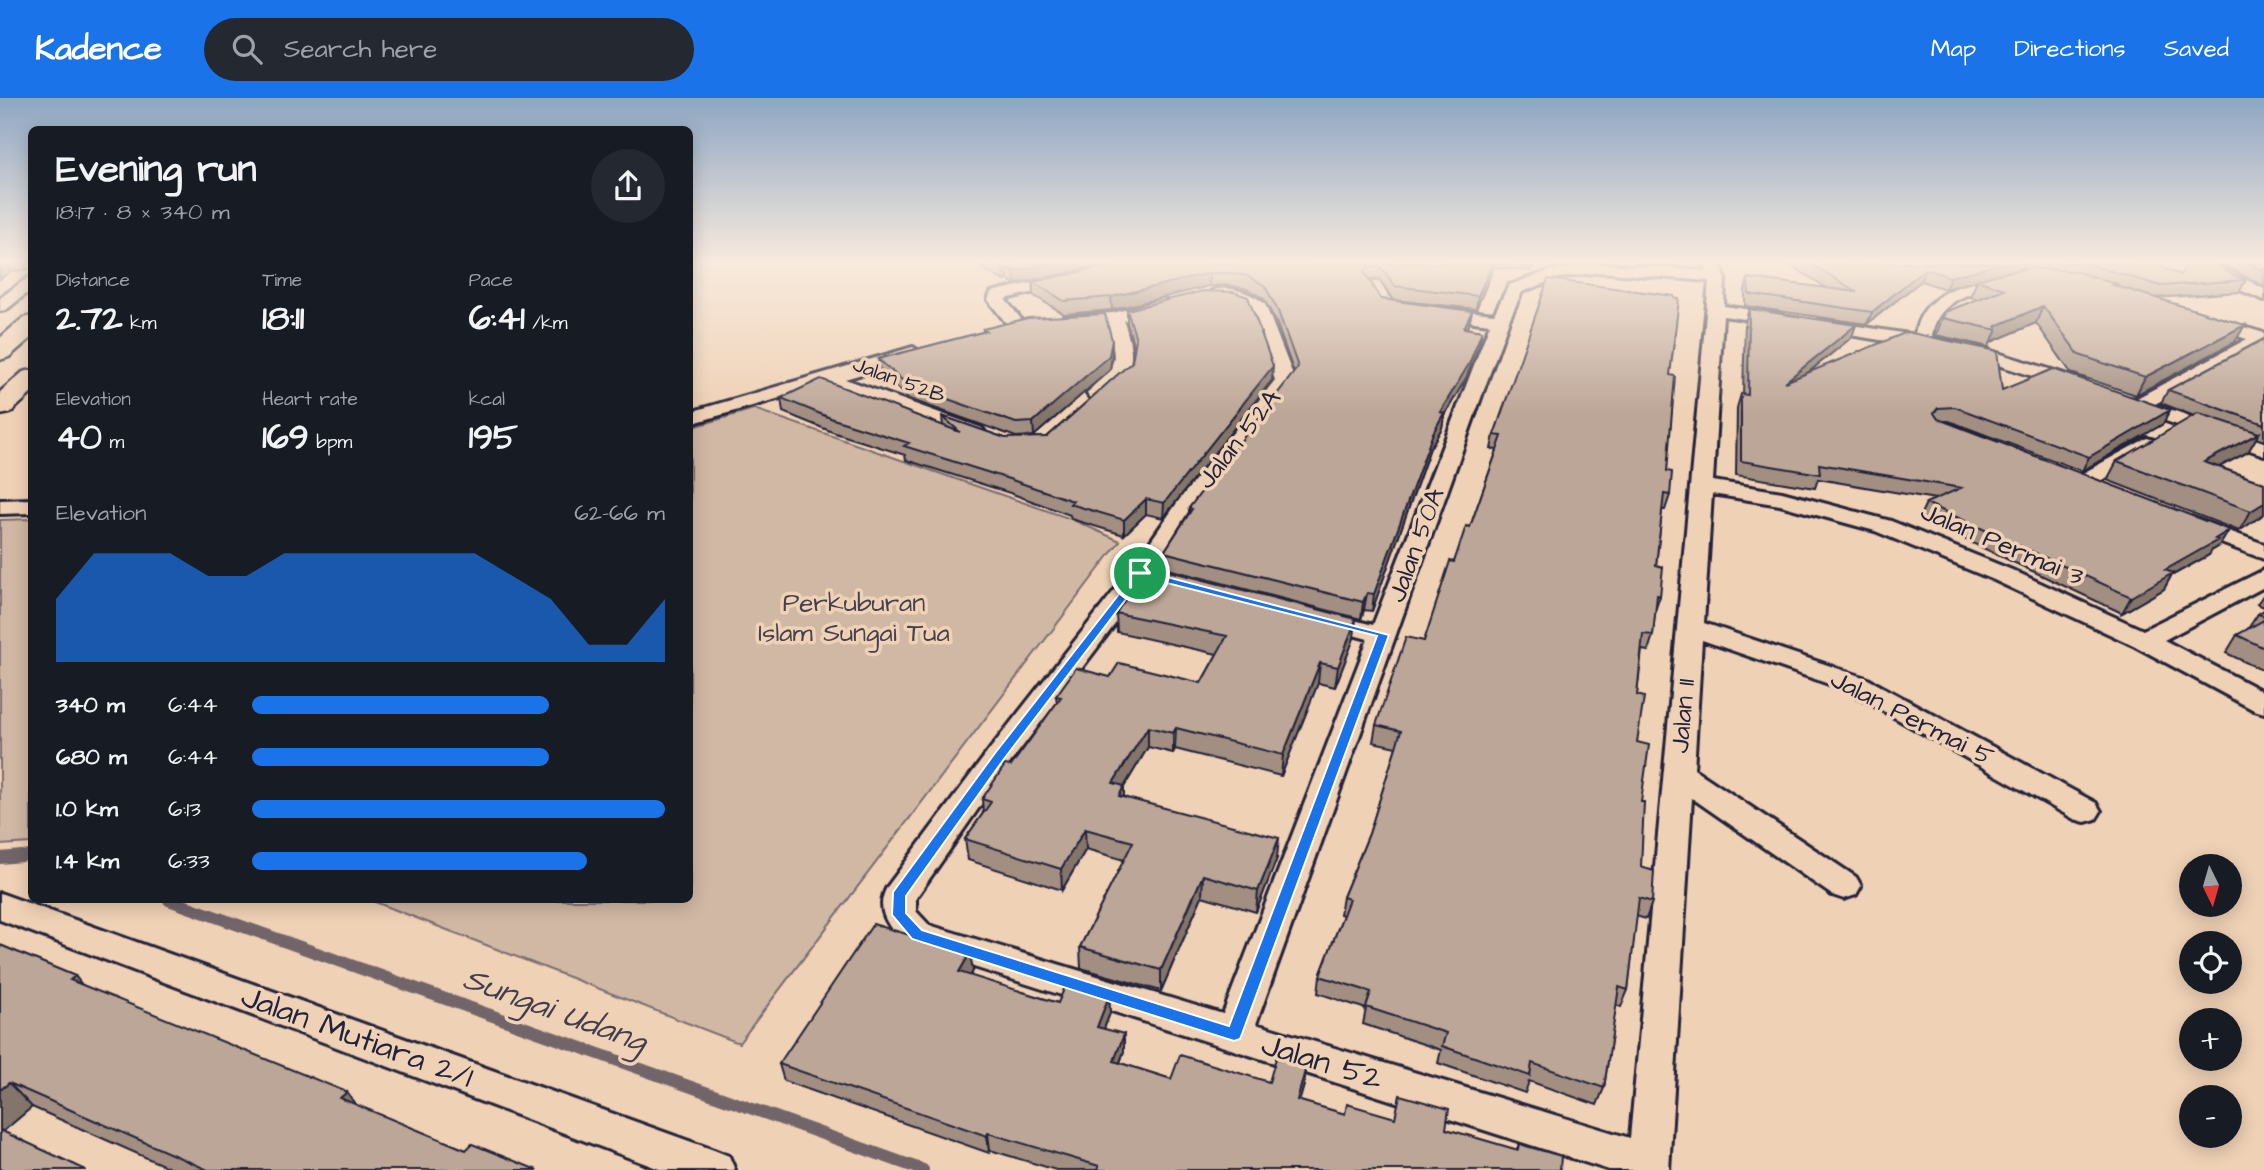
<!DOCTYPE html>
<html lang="en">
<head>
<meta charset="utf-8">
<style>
	:root { --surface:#171b24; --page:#242831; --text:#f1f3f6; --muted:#9ea1a6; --accent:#1a73e8 }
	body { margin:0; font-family:"Architects Daughter",sans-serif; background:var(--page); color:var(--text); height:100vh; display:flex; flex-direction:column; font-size:26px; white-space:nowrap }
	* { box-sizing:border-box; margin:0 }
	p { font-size:23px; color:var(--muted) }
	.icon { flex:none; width:38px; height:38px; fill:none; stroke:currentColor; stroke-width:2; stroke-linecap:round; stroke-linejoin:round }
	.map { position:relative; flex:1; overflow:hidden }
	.drawer { position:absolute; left:28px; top:28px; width:665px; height:777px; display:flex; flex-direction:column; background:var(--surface); border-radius:10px; box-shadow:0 4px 18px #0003 }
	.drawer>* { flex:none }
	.needle { width:46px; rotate:175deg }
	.buttons { position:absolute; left:2179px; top:756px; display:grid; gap:14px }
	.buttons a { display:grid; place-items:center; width:63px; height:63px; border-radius:50%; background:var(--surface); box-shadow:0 4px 18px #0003; font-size:35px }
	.pin { position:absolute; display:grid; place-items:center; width:60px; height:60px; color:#fff; margin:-30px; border:4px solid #fff; border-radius:50%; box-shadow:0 2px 7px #0007 }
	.round { display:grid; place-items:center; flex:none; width:74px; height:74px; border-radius:37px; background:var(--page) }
	.head { display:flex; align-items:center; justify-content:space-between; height:119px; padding:0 28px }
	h1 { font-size:38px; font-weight:700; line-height:52px }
	.stats { display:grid; grid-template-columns:repeat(3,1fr); gap:10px; height:119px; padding:7px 28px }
	.stats div { display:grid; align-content:center }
	.stats b { font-size:35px; font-weight:700 }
	.stats small { font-size:19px; font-weight:400 }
	.stats p { font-size:19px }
	.chart { height:196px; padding:14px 28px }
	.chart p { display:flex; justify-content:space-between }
	.chart svg { width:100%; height:126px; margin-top:7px; fill:var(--accent); opacity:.7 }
	ul { padding:0 28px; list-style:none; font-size:23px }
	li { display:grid; grid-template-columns:112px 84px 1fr; align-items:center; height:52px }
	li i { height:18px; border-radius:9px; background:var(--accent) }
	header { display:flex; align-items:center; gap:42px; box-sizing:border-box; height:98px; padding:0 35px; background:var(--accent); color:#fff }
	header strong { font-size:33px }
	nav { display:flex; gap:38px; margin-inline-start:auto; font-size:24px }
	.search { width:490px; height:63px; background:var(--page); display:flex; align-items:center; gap:18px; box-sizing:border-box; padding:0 24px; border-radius:38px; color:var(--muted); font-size:26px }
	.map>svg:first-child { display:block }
</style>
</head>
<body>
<header>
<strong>Kadence</strong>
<div class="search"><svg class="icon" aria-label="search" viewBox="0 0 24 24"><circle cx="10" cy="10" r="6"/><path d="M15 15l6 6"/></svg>Search here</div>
<nav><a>Map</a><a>Directions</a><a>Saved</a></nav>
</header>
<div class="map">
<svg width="2264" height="1072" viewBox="0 0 2264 1072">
	<rect width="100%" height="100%" fill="#efd1b5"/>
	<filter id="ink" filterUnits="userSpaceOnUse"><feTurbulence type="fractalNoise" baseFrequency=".0143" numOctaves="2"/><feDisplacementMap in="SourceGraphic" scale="14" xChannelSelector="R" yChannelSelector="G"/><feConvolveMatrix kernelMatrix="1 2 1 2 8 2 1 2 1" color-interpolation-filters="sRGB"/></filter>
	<g filter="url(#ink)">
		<path fill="#d1b8a4" stroke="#7a6d70" stroke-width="2" d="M 754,311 L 1071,421 L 1120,443 L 739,945 L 370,802 L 690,802 L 690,330 Z
			M 31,421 L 31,745 L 0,747 L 0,422 Z"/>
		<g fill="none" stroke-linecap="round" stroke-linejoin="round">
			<path stroke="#71656a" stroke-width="10" d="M 4,760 L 32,757"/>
			<path stroke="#71656a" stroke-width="12" d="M 0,760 L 22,758
				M 169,802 L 923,1072"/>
			<defs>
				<path id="street" d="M 1593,165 L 1707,173 L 1704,165 L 1720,165 L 1725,179 L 1724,208 L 1781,216 L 1790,221 L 1781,226 L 1723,218 L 1713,383 L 1782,394 L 1891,423 L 2012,472 L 2143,532 L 2264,472 L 2264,489 L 2164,542 L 2264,594 L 2264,615 L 2254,612 L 2135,548 L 1994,482 L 1875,433 L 1780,407 L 1712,396 L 1704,525 L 1866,580 L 2096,705 L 2101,713 L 2096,721 L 2085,724 L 2074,721 L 1846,592 L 1702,542 L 1694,671 L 1856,779 L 1861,788 L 1856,797 L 1844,801 L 1832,797 L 1692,700 L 1669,1072 L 1609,1072 L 905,847 C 889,829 874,813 887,789 L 990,651 L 1132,470 L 1179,402 L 1275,282 L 1249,209 L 1234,202 L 1211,199 L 1209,195 C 1221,184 1254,195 1265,206 L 1295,282 L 1196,411 L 1150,480 L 1010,665 L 916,800 L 916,813 L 929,827 L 1223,916 L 1368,541 L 1311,526 L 1307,521 L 1311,516 L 1320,513 L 1373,527 L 1490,226 L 1380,212 L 1365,188 L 1367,184 L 1379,184 L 1392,204 L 1494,216 L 1509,187 L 1549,173 ZM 1599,174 L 1709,183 L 1630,1040 L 1256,926 L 1509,222 L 1522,194 L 1558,180 Z
					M 2195,165 L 2214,165 L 2264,191 L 2264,202 L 2228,187 Z
					M 2007,176 L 2013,178 L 2015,181 L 2013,184 C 1979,193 1936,198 1932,240 L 1969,246 L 2084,282 L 2087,286 L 2084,290 L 2070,290 L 1960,255 L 1819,232 L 1810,227 L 1819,222 L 1915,237 C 1921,192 1971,184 2007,176 Z
					M 32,177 L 32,191 L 6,212 L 0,213 L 0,200 Z
					M 1067,177 L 1073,179 L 1075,182 L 1073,185 L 1005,201 L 1025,226 L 1022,230 L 1010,230 L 988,202 L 991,194 Z
					M 1163,201 L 1172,206 L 1169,210 L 1124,223 C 1136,262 1135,271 1104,300 L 1090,300 L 1087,296 C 1113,261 1121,275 1107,226 L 1064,226 L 1061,222 L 1064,218 L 1113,215 Z
					M 2207,218 L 2264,235 L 2264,247 L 2155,306 L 2264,344 L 2264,357 L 2131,311 L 2124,305 L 2127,301 L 2137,300 L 2247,241 L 2201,227 L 2198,223 Z
					M 913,249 L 922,255 L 919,259 L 845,281 L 982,330 L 985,334 L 982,338 L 968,338 L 825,287 L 690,326 L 690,314 Z
					M 2147,340 L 2154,342 L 2157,346 L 2154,350 L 2090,390 L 2074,390 L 2071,385 L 2074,380 Z
					M 32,401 L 32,415 L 0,416 L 0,402 Z
					M 2191,419 L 2264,446 L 2264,461 L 2183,431 L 2179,426 L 2183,421 Z
					M 0,795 L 714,1052 L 729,1058 L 735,1072 L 662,1072 L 0,822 Z"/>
				<path id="secondary" d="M 32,218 L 32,239 L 9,259 L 0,262 L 0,240 L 23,220 Z
					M 32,272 L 32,295 L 10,315 L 0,317 L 0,294 L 23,274 Z"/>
			</defs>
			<use href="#street" stroke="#22223b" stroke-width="6"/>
			<use href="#secondary" stroke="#22223b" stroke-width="5"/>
			<use href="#street" fill="#efd1b5" fill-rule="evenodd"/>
			<use href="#secondary" fill="#efd1b5" fill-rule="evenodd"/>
		</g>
		<path fill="#a28f82" stroke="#22223b" stroke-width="2" d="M 0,165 L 32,165 L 27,172 L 11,173 Z
			M 974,165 L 1112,165 L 1015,186 L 1008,182 L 1004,183 Z
			M 1123,165 L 1535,165 L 1530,173 L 1494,169 L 1476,211 L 1394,202 L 1379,181 L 1369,181 L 1381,201 L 1472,213 L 1469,226 L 1467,231 L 1482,233 L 1479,247 L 1466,280 L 1444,318 L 1442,330 L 1430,350 L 1372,513 L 1364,512 L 1361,521 L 1164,470 L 1164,454 L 1189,414 L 1189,410 L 1294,275 L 1277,226 L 1264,201 L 1247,191 L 1229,187 L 1209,188 L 1112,212 L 1064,216 L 1033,197 L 1033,184 Z
			M 1632,165 L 1676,165 L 1675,168 Z
			M 1787,165 L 2153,165 L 2180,177 L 2233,177 L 2246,182 L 2239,194 L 2155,200 L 2235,244 L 2136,297 L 2071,275 L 2036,225 L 1991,244 L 1989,249 L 1936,237 L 1945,214 L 1978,201 L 1970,199 L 1977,183 L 1945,191 L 1921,183 L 1867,226 L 1745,208 L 1745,192 L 1748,180 L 1827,190 Z
			M 2220,165 L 2264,165 L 2264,188 Z
			M 1749,211 L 1852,239 L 1809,274 L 2002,292 L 2170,312 L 2163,326 L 2082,373 L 1949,323 L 1944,323 L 2229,432 L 2220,447 L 2212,452 L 2209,457 L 2171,478 L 2164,491 L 2122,515 L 1919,420 L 1926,405 L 1935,401 L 1818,381 L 1815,390 L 1736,377 L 1737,310 L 1741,296 L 1743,296 L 1745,224 Z
			M 1127,212 L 1272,282 L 1163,420 L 1146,416 L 1124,437 L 1071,421 L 1070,417 L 1010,395 L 906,362 L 905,357 L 835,335 L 783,314 L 781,300 L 943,328 L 942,318 L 1005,340 L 1047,339 L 1132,264 L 1134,249 L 1127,225 Z
			M 983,231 L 1112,255 L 1110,272 L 1034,338 L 1016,339 L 909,301 L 880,274 L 878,261 L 983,234 Z
			M 2264,241 L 2264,343 L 2256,340 L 2248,354 L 2219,369 L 2264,385 L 2264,416 L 2239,433 L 2107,382 L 2117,363 L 2194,318 L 2161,305 L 2168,292 Z
			M 1670,277 L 1667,373 L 1670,397 L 1665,412 L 1662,412 L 1656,467 L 1660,498 L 1655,513 L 1653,537 L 1648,553 L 1642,552 L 1637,597 L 1637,644 L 1641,704 L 1641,769 L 1652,804 L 1646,821 L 1636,818 L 1628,892 L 1621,909 L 1616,907 L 1604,990 L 1597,1007 L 1529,983 L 1525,995 L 1438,965 L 1441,952 L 1363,926 L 1366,911 L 1318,895 L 1320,878 L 1343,817 L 1340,816 L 1343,799 L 1369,736 L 1396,649 L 1373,644 L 1376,627 L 1424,543 L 1454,464 L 1470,429 L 1497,352 L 1491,351 L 1494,337 Z
			M 2264,496 L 2264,509 L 2257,506 Z
			M 2264,512 L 2264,573 L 2226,555 L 2237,537 L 2247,532 L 2258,516 Z
			M 1116,515 L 1354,540 L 1335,589 L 1318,585 L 1281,678 L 1175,651 L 1173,655 L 1148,649 L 1124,689 L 1124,699 L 1277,760 L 1256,814 L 1202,798 L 1161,893 L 1081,870 L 1080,849 L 1124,762 L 1086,751 L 1062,792 L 968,762 L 965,741 L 983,715 L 982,701 L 1011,668 L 1057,605 L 1056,598 L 1110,579 L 1201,585 L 1217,556 L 1117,534 Z
			M 0,847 L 75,878 L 82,887 L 355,1007 L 466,1052 L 537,1072 L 174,1072 L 32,1009 L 3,1033 L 0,1072 Z
			M 973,873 L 970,878 L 1058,905 L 1109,898 L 1110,915 L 1104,931 L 1124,953 L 1120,965 L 1171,981 L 1269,984 L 1306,969 L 1304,987 L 1299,1003 L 1345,1016 L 1395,1020 L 1446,1031 L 1517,1052 L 1519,1046 L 1560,1072 L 1056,1072 L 990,1052 L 989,1055 L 784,983 L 779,966 Z"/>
		<path fill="#84746a" stroke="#22223b" stroke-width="2" d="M 0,165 L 7,165 L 11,173 L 0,181 Z
			M 23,165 L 32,165 L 32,170 L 27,172 Z
			M 1053,165 L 1112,165 L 1015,186 L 1014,173 Z
			M 1493,165 L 1495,165 L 1494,169 L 1476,211 L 1478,198 Z
			M 2004,165 L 2026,165 L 2023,170 L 1945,191 L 1950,179 Z
			M 1008,170 L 1008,182 L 1004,183 L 1003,171 Z
			M 1925,171 L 1921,183 L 1867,226 L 1872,214 Z
			M 1210,175 L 1209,188 L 1112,212 L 1111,199 Z
			M 2043,208 L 2036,225 L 1991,244 L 1997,232 L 1996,228 Z
			M 1472,213 L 1469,226 L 1461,244 L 1464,230 Z
			M 1856,227 L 1852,239 L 1780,297 L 1785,284 Z
			M 2245,227 L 2235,244 L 2136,297 L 2145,279 Z
			M 1482,233 L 1479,247 L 1466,280 L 1444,318 L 1442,330 L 1430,350 L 1372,513 L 1374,496 L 1440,314 Z
			M 1112,242 L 1112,255 L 1110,272 L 1034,338 L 1033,324 Z
			M 1273,268 L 1272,282 L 1163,420 L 1164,405 Z
			M 2170,312 L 2163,326 L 2082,373 L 2089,359 Z
			M 2259,335 L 2248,354 L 2192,383 L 2204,364 Z
			M 1146,401 L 1146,416 L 1124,437 L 1124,422 Z
			M 2264,405 L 2264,416 L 2239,433 L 2251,413 Z
			M 2229,432 L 2220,447 L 2212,452 L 2209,457 L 2171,478 L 2164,491 L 2122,515 L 2131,499 L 2165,472 Z
			M 1367,495 L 1364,512 L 1361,521 L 1363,504 Z
			M 1356,521 L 1354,540 L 1335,589 L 1338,569 Z
			M 1320,565 L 1318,585 L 1281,678 L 1283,657 Z
			M 1148,629 L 1148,649 L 1124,689 L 1124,709 L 1113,685 Z
			M 1176,630 L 1175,651 L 1173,655 L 1173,635 Z
			M 1085,731 L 1086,751 L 1062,792 L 1061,771 Z
			M 1279,740 L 1277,760 L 1256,814 L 1258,793 Z
			M 1203,777 L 1202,798 L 1161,893 L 1161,872 Z
			M 970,855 L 973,873 L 962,892 L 959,874 Z
			M 75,878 L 95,903 L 70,882 Z
			M 1109,898 L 1110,915 L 1098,946 L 1097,929 Z
			M 1124,936 L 1124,953 L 1114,980 L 1114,963 Z
			M 1306,969 L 1304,987 L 1295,1019 L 1297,1002 Z
			M 9,985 L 32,1009 L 0,1036 L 0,992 Z
			M 347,994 L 363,1018 L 340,1000 Z
			M 988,1035 L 990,1052 L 989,1055 L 987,1038 Z"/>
		<path fill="#bca697" stroke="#22223b" stroke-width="2" d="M 994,165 L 1053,165 L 1014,173 L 1008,170 L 1003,171 Z
			M 1123,165 L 1493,165 L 1478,198 L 1395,188 L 1381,169 L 1368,169 L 1364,174 L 1381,201 L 1472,213 L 1464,230 L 1482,233 L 1469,266 L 1440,314 L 1444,315 L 1433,335 L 1374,496 L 1367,495 L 1363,504 L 1164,454 L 1192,411 L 1189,410 L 1199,397 L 1298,269 L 1278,213 L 1265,188 L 1248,178 L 1230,175 L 1210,175 L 1111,199 L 1064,203 L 1033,184 Z
			M 1810,165 L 2004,165 L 1950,179 L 1925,171 L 1872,214 L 1749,196 L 1748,180 L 1857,194 Z
			M 2084,165 L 2153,165 L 2180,177 L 2188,165 L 2215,165 L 2233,177 L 2246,182 L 2161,188 Z
			M 2249,165 L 2264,165 L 2264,173 Z
			M 2031,170 L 2073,173 L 2119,186 L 2110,186 L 2245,227 L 2145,279 L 2079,257 L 2043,208 L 1996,228 L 1997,232 L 1943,220 L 1945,214 L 2004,191 L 1977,182 L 2002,175 Z
			M 1548,181 L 1674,198 L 1674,200 L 1679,201 L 1670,277 L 1675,278 L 1667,373 L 1672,374 L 1670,397 L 1664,396 L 1656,467 L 1663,469 L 1660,498 L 1657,497 L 1653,537 L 1643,536 L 1637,597 L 1644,599 L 1637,644 L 1649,647 L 1641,704 L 1644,704 L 1641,769 L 1654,773 L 1652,804 L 1639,800 L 1628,892 L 1619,889 L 1604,990 L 1532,965 L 1530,978 L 1442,948 L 1446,935 L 1366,909 L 1371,894 L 1320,878 L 1349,801 L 1343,799 L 1369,736 L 1401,633 L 1376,627 L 1406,539 L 1424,543 L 1450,463 L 1454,464 L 1466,428 L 1470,429 L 1502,338 L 1494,337 Z
			M 1203,193 L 1234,194 L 1248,199 L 1273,268 L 1164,405 L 1146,401 L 1124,422 L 1070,406 L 1073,403 L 1009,381 L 904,348 L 909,345 L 833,321 L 781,300 L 821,281 L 960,334 L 942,318 L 1005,340 L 1047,339 L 1132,264 L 1136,241 L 1127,212 Z
			M 1749,211 L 1856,227 L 1785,284 L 1907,234 L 1997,253 L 2002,292 L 2053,271 L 2170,312 L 2089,359 L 1955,309 L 1938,310 L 1934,315 L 1938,321 L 2229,432 L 2215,441 L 2218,442 L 2165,472 L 2173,475 L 2131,499 L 1926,405 L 1961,390 L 1819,366 L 1820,376 L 1741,363 L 1741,296 L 1748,297 Z
			M 1105,216 L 1112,242 L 1109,258 L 1033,324 L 1016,325 L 908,287 L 878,261 L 986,233 L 983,231 L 1028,220 Z
			M 2264,241 L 2264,326 L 2168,292 Z
			M 2198,315 L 2259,335 L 2204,364 L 2264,385 L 2264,405 L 2251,413 L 2117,363 Z
			M 1153,469 L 1356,521 L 1338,569 L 1320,565 L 1283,657 L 1176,630 L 1173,635 L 1148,629 L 1113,685 L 1124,688 L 1119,698 L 1279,740 L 1258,793 L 1203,777 L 1161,872 L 1080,849 L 1133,744 L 1085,731 L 1061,771 L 965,741 L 991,704 L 982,701 L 1005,667 L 1011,668 L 1061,599 L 1056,598 L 1076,570 L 1110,579 L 1119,565 L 1201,585 L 1227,538 L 1116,515 L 1144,474 L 1149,475 Z
			M 2264,512 L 2264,518 L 2258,516 Z
			M 2264,522 L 2264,550 L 2237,537 Z
			M 873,826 L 970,855 L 959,874 L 1058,905 L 1067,884 L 1109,898 L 1097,929 L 1124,936 L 1114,963 L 1171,981 L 1180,957 L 1269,984 L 1276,960 L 1306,969 L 1297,1002 L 1345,1016 L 1347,1006 L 1395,1020 L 1400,997 L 1449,1011 L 1446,1031 L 1518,1052 L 1519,1046 L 1561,1058 L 1560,1072 L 1098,1072 L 1099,1068 L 988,1035 L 987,1038 L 779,966 Z
			M 0,847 L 75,878 L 70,882 L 347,994 L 340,1000 L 466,1052 L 472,1046 L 537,1072 L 208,1072 L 9,985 L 0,992 Z
			M 0,1032 L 86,1072 L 0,1072 Z"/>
	</g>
	<linearGradient id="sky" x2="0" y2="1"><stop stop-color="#8da6c2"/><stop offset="0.52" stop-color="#f8eade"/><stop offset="1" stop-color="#f8eade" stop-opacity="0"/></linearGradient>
	<rect width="2264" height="315" fill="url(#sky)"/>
	<path fill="#1a73e8" stroke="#fff" stroke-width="2" fill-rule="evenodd" d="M 1140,472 L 1389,537 L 1242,936 L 1240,941 L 1234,943 L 912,841 L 892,817 L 893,794 L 995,655 L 1137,473 ZM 1143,479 L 1377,538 L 1229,928 L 922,832 L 906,815 L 906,798 L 1004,661 Z"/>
	<g text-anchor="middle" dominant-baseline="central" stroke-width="7" stroke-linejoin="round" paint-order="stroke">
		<g font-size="21" fill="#22223b" stroke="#efd1b5">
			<text transform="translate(899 282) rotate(20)">Jalan 52B</text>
		</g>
		<g font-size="26" fill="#22223b" stroke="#efd1b5">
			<text transform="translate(1239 341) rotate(-52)">Jalan 52A</text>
			<text transform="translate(2002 446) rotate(23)">Jalan Permai 3</text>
			<text transform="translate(1416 447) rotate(-70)">Jalan 50A</text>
			<text transform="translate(1683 618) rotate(-85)">Jalan 11</text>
			<text transform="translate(1912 620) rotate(27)">Jalan Permai 5</text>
		</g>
		<g font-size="26" fill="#454050" stroke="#efd1b5">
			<text x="854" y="505">Perkuburan<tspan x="854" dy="30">Islam Sungai Tua</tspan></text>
		</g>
		<g font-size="32" fill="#22223b" stroke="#efd1b5">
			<text transform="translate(357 939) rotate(20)">Jalan Mutiara 2/1</text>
			<text transform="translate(1322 964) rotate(17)">Jalan 52</text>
		</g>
		<g font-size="33" font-style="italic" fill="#433e4e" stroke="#efd1b5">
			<text transform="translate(555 912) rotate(20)">Sungai Udang</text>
		</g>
	</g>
</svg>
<div class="buttons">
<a><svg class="needle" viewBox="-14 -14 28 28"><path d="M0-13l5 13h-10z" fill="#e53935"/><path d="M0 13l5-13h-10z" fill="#9ea1a6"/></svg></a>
<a><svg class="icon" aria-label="locate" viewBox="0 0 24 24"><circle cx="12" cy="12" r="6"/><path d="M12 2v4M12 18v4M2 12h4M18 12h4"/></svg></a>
<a>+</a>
<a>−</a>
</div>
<div class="pin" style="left:1140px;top:475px;background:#1e9e55"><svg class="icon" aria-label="arrive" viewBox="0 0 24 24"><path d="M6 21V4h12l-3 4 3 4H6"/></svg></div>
<section class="drawer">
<div class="head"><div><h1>Evening run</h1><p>18:17 · 8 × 340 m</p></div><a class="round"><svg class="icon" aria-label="share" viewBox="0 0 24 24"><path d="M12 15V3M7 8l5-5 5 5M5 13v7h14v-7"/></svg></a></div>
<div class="stats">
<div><p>Distance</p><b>2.72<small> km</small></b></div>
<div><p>Time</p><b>18:11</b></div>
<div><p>Pace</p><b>6:41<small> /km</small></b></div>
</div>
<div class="stats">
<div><p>Elevation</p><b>40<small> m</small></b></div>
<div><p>Heart rate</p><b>169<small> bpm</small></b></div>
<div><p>kcal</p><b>195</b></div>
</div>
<div class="chart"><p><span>Elevation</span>62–66 m</p>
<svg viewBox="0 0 160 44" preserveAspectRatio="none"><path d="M0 44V22L10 6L20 6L30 6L40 14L50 14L60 6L70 6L80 6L90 6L100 6L110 6L120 14L130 22L140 38L150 38L160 22V44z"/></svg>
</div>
<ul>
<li><b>340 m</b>6:44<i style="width:72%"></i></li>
<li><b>680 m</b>6:44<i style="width:72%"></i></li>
<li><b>1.0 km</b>6:13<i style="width:100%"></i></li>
<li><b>1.4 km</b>6:33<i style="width:81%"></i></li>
</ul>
</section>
</div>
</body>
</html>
